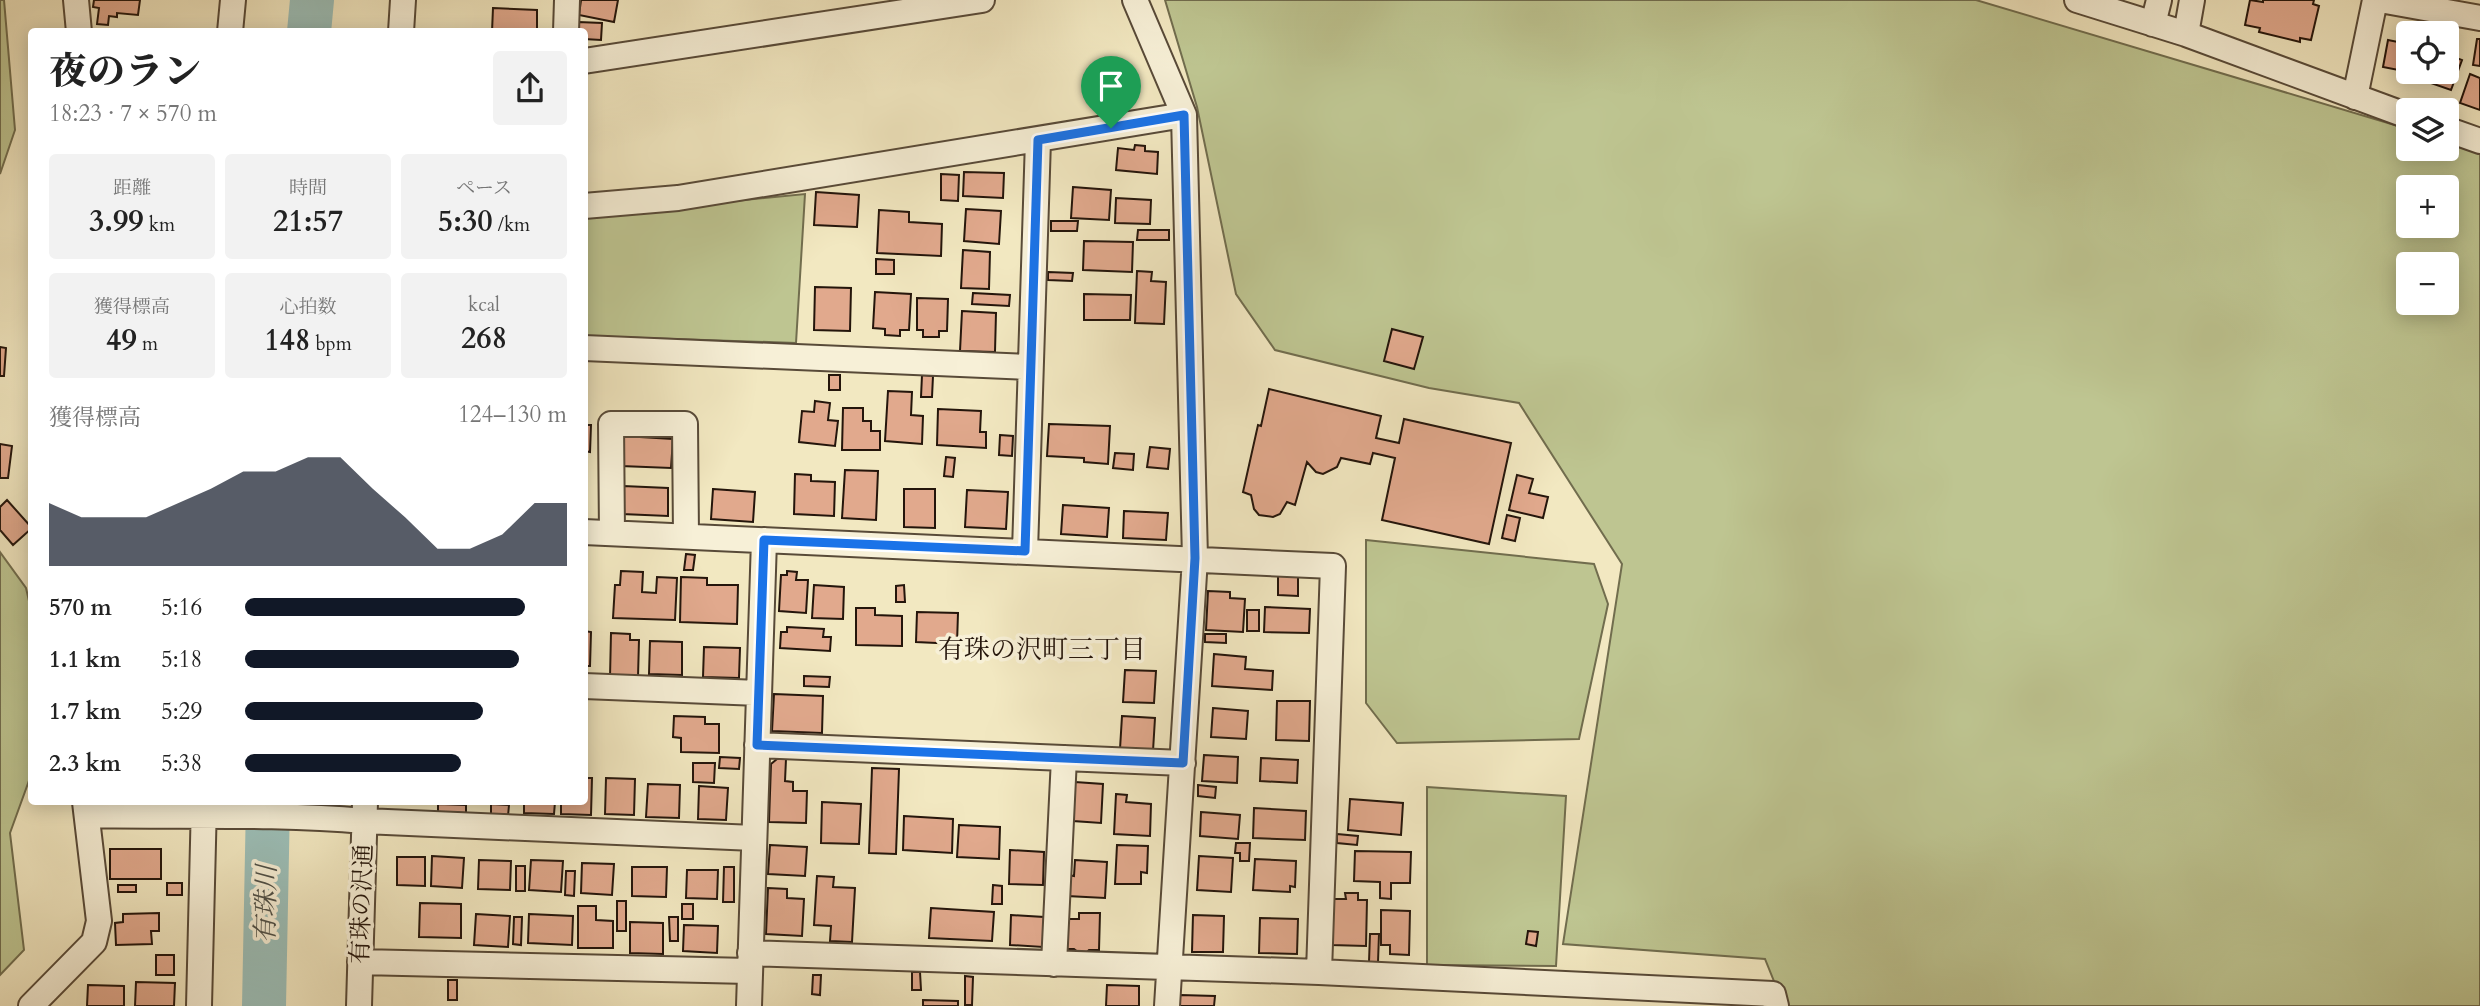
<!DOCTYPE html>
<html lang="ja">
<head>
<meta charset="utf-8">
<style>
	:root { --surface:#fff; --page:#f2f2f2; --text:#222; --muted:#767676; --accent:#111827 }
	body { margin:0; font-family:Cardo,"Noto Serif JP",serif; background:var(--page); color:var(--text); height:100vh; display:flex; flex-direction:column; font-size:26px; white-space:nowrap }
	* { box-sizing:border-box; margin:0 }
	p { font-size:23px; color:var(--muted) }
	.icon { flex:none; width:38px; height:38px; fill:none; stroke:currentColor; stroke-width:2; stroke-linecap:round; stroke-linejoin:round }
	.map { position:relative; flex:1; overflow:hidden }
	.side { position:absolute; left:28px; top:28px; width:560px; height:777px; display:flex; flex-direction:column; background:var(--surface); border-radius:7px; box-shadow:0 4px 18px #0003 }
	.side>* { flex:none }
	.buttons { position:absolute; left:2396px; top:21px; display:grid; gap:14px }
	.buttons a { display:grid; place-items:center; width:63px; height:63px; border-radius:7px; background:var(--surface); box-shadow:0 4px 18px #0003; font-size:35px }
	.pin { position:absolute; display:grid; place-items:center; width:60px; height:60px; color:#fff; margin:-72px -30px; border-radius:50% 50% 50% 0; rotate:-45deg; box-shadow:0 0 7px #0007 }
	.pin .icon { rotate:45deg }
	.round { display:grid; place-items:center; flex:none; width:74px; height:74px; border-radius:7px; background:var(--page) }
	.summary { display:flex; align-items:center; justify-content:space-between; height:119px; padding:0 21px }
	h1 { font-size:38px; font-weight:800; line-height:52px }
	.figures { display:grid; grid-template-columns:repeat(3,1fr); gap:10px; height:119px; padding:7px 21px }
	.figures div { display:grid; align-content:center; border-radius:7px; background:var(--page); text-align:center }
	.figures b { font-size:30px; font-weight:800 }
	.figures small { font-size:19px; font-weight:400 }
	.figures p { font-size:19px }
	.chart { height:196px; padding:14px 21px }
	.chart p { display:flex; justify-content:space-between }
	.chart svg { width:100%; height:126px; margin-top:7px; fill:var(--accent); opacity:.7 }
	ul { padding:0 21px; list-style:none; font-size:23px }
	li { display:grid; grid-template-columns:112px 84px 1fr; align-items:center; height:52px }
	li i { height:18px; border-radius:9px; background:var(--accent) }
	.map>svg:first-child { display:block }
</style>
</head>
<body>
<div class="map">
<svg width="2480" height="1006" viewBox="0 0 2480 1006">
	<rect width="100%" height="100%" fill="#f2e8c1"/>
	<filter id="stains"><feTurbulence type="fractalNoise" baseFrequency=".00286" numOctaves="4"/><feColorMatrix values="0 0 0 0 .2 0 0 0 0 .09 0 0 0 0 .02 0 0 0 .5 -.17"/></filter>
	<radialGradient id="worn" r=".72"><stop offset=".6" stop-color="#630" stop-opacity="0"/><stop offset="1" stop-color="#630" stop-opacity=".3"/></radialGradient>
	<path fill="#bec591" stroke="#716d4e" stroke-width="2" fill-rule="evenodd" d="M 0,0 L 4,0 L 15,130 L 0,174 Z
		M 1165,0 L 1976,0 L 2408,129 L 2408,149 L 2446,149 L 2447,141 L 2480,151 L 2480,1006 L 1784,1006 L 1765,959 L 1563,944 L 1622,564 L 1519,403 L 1429,388 L 1275,350 L 1236,294 L 1197,107 ZM 2408,187 L 2446,187 L 2446,226 L 2408,226 ZM 2408,264 L 2446,264 L 2446,303 L 2408,303 Z
		M 805,194 L 796,343 L 585,336 L 585,216 Z
		M 1366,540 L 1594,564 L 1608,604 L 1579,739 L 1397,743 L 1366,703 Z
		M 0,552 L 26,588 L 32,614 L 31,775 L 10,833 L 24,950 L 0,975 Z
		M 1427,787 L 1566,796 L 1556,966 L 1427,965 Z"/>
	<g fill="none" stroke-linecap="round" stroke-linejoin="round">
		<path stroke="#9cbfb8" stroke-width="44" d="M 309,32 L 312,0
			M 264,1006 L 268,802"/>
	</g>
	<path fill="#e1a98d" stroke="#24150b" stroke-width="2" d="M 94,0 L 140,0 L 138,15 L 117,13 L 117,17 L 109,16 L 108,25 L 97,24 L 99,8 L 93,7 Z
		M 581,0 L 618,0 L 614,22 L 579,15 Z
		M 2250,0 L 2263,2 L 2263,0 L 2314,0 L 2313,4 L 2319,6 L 2311,40 L 2300,38 L 2300,42 L 2259,32 L 2260,28 L 2245,25 Z
		M 493,8 L 537,10 L 537,32 L 492,32 Z
		M 578,22 L 602,23 L 601,40 L 584,39 L 584,32 L 578,32 Z
		M 2401,23 L 2417,25 L 2416,33 L 2408,33 L 2408,38 L 2399,37 Z
		M 2477,39 L 2480,39 L 2480,66 L 2473,65 Z
		M 2388,40 L 2408,44 L 2408,72 L 2414,73 L 2383,67 Z
		M 2446,54 L 2462,60 L 2451,90 L 2422,80 L 2425,72 L 2446,72 Z
		M 2470,74 L 2480,78 L 2480,110 L 2460,103 Z
		M 1135,145 L 1145,146 L 1145,151 L 1158,152 L 1157,174 L 1116,170 L 1118,148 L 1134,150 Z
		M 964,172 L 1004,173 L 1003,198 L 963,196 Z
		M 941,174 L 959,175 L 958,201 L 941,200 Z
		M 1073,187 L 1111,190 L 1109,220 L 1071,218 Z
		M 816,192 L 859,195 L 857,227 L 814,225 Z
		M 1116,198 L 1151,200 L 1150,224 L 1115,223 Z
		M 966,209 L 1001,211 L 999,244 L 964,241 Z
		M 879,210 L 909,212 L 909,222 L 942,224 L 941,256 L 877,253 Z
		M 1051,221 L 1078,221 L 1077,231 L 1051,231 Z
		M 1138,230 L 1169,230 L 1169,240 L 1137,240 Z
		M 1084,241 L 1133,242 L 1132,272 L 1083,270 Z
		M 963,250 L 990,252 L 989,289 L 961,288 Z
		M 876,259 L 894,260 L 894,274 L 876,274 Z
		M 1137,271 L 1152,272 L 1151,281 L 1166,282 L 1164,324 L 1135,323 Z
		M 1048,272 L 1073,273 L 1072,281 L 1048,280 Z
		M 815,287 L 851,288 L 850,331 L 814,330 Z
		M 875,292 L 911,294 L 909,330 L 900,330 L 900,336 L 885,335 L 885,329 L 873,328 Z
		M 973,293 L 1010,295 L 1009,306 L 972,304 Z
		M 1084,294 L 1131,295 L 1130,320 L 1084,320 Z
		M 917,298 L 948,299 L 947,331 L 939,331 L 939,337 L 923,337 L 923,330 L 917,330 Z
		M 962,311 L 996,313 L 995,352 L 960,351 Z
		M 1392,329 L 1423,337 L 1414,369 L 1384,361 Z
		M 0,347 L 6,348 L 4,376 L 0,376 Z
		M 829,375 L 840,375 L 840,390 L 829,390 Z
		M 922,375 L 933,376 L 932,397 L 921,397 Z
		M 1269,389 L 1381,416 L 1376,438 L 1399,443 L 1404,419 L 1511,443 L 1489,544 L 1382,520 L 1395,458 L 1373,453 L 1370,464 L 1341,458 L 1337,467 L 1323,474 L 1316,472 L 1307,462 L 1295,505 L 1287,502 L 1280,514 L 1273,517 L 1259,515 L 1254,509 L 1251,495 L 1243,492 L 1258,425 L 1261,426 Z
		M 888,391 L 912,392 L 911,415 L 923,416 L 922,444 L 885,441 Z
		M 815,401 L 830,403 L 828,420 L 838,421 L 835,446 L 799,442 L 802,411 L 814,412 Z
		M 843,408 L 863,408 L 863,421 L 871,421 L 871,431 L 880,431 L 880,450 L 842,450 Z
		M 938,409 L 981,411 L 980,432 L 986,432 L 986,448 L 937,445 Z
		M 1049,424 L 1110,426 L 1108,464 L 1084,462 L 1084,458 L 1047,456 Z
		M 584,425 L 591,425 L 590,452 L 584,451 Z
		M 1000,435 L 1013,436 L 1012,456 L 999,455 Z
		M 623,436 L 673,439 L 671,468 L 621,466 Z
		M 0,444 L 12,446 L 8,478 L 0,478 Z
		M 1150,447 L 1170,449 L 1168,469 L 1147,467 Z
		M 1115,453 L 1134,454 L 1133,470 L 1113,468 Z
		M 946,457 L 955,458 L 953,477 L 944,476 Z
		M 845,470 L 878,471 L 876,520 L 842,518 Z
		M 795,474 L 811,475 L 811,481 L 835,482 L 834,516 L 794,514 Z
		M 1517,475 L 1533,479 L 1529,493 L 1548,497 L 1543,518 L 1509,510 Z
		M 623,486 L 668,488 L 668,516 L 622,514 Z
		M 713,489 L 755,492 L 753,522 L 711,519 Z
		M 904,489 L 935,489 L 935,528 L 904,527 Z
		M 967,490 L 1008,492 L 1006,529 L 965,527 Z
		M 7,500 L 32,528 L 13,545 L 0,530 L 0,507 Z
		M 1063,505 L 1109,508 L 1107,537 L 1061,534 Z
		M 1124,511 L 1168,513 L 1166,540 L 1123,538 Z
		M 1507,515 L 1520,518 L 1515,541 L 1502,538 Z
		M 686,554 L 695,555 L 693,570 L 684,570 Z
		M 621,571 L 643,572 L 642,592 L 656,593 L 657,577 L 677,578 L 675,620 L 613,618 L 615,585 L 620,585 Z
		M 787,571 L 797,572 L 796,580 L 808,580 L 806,613 L 779,611 L 781,575 L 787,575 Z
		M 1278,576 L 1298,576 L 1298,596 L 1278,595 Z
		M 681,577 L 707,578 L 707,585 L 738,585 L 737,624 L 680,622 Z
		M 814,585 L 844,587 L 843,619 L 812,618 Z
		M 904,585 L 905,602 L 896,602 L 896,586 Z
		M 1208,591 L 1230,592 L 1230,598 L 1245,599 L 1243,632 L 1206,630 Z
		M 1265,607 L 1310,609 L 1309,633 L 1264,632 Z
		M 856,608 L 875,608 L 875,615 L 902,616 L 902,646 L 856,645 Z
		M 1247,610 L 1259,610 L 1259,631 L 1247,631 Z
		M 917,612 L 958,613 L 957,644 L 916,642 Z
		M 787,627 L 824,629 L 823,637 L 831,637 L 830,651 L 780,648 L 781,632 L 787,632 Z
		M 584,631 L 591,632 L 590,666 L 584,666 Z
		M 611,633 L 630,634 L 630,640 L 639,640 L 638,677 L 610,677 Z
		M 1205,634 L 1226,634 L 1226,643 L 1205,642 Z
		M 650,641 L 682,642 L 682,675 L 649,674 Z
		M 704,647 L 740,648 L 739,678 L 703,677 Z
		M 1214,654 L 1246,657 L 1245,669 L 1273,671 L 1272,690 L 1212,686 Z
		M 1125,670 L 1156,671 L 1154,703 L 1123,702 Z
		M 804,676 L 830,677 L 829,687 L 804,686 Z
		M 774,694 L 823,696 L 822,733 L 772,731 Z
		M 1277,701 L 1310,701 L 1309,741 L 1276,740 Z
		M 1213,708 L 1248,711 L 1246,739 L 1211,737 Z
		M 674,716 L 705,717 L 705,724 L 719,724 L 719,753 L 681,752 L 681,738 L 673,737 Z
		M 1122,716 L 1155,718 L 1153,751 L 1120,749 Z
		M 1204,755 L 1238,757 L 1237,783 L 1202,781 Z
		M 720,757 L 740,758 L 739,769 L 719,768 Z
		M 1261,758 L 1298,760 L 1297,783 L 1260,781 Z
		M 777,759 L 786,759 L 785,781 L 793,782 L 793,791 L 807,791 L 806,823 L 769,822 L 771,764 Z
		M 693,763 L 715,763 L 714,783 L 693,782 Z
		M 872,768 L 899,769 L 896,854 L 869,853 Z
		M 584,778 L 592,778 L 591,815 L 561,814 L 561,802 L 584,802 Z
		M 606,778 L 635,779 L 634,815 L 605,814 Z
		M 1075,782 L 1103,784 L 1101,823 L 1073,821 Z
		M 648,784 L 680,785 L 679,818 L 646,817 Z
		M 1198,785 L 1216,787 L 1215,798 L 1198,796 Z
		M 699,786 L 728,788 L 726,820 L 698,819 Z
		M 1116,794 L 1127,795 L 1126,802 L 1151,804 L 1150,836 L 1114,834 Z
		M 1350,799 L 1403,803 L 1401,835 L 1348,830 Z
		M 524,802 L 555,802 L 554,814 L 524,813 Z
		M 822,802 L 861,804 L 859,844 L 821,843 Z
		M 438,804 L 466,805 L 466,813 L 438,812 Z
		M 491,804 L 509,805 L 508,816 L 491,815 Z
		M 1254,808 L 1306,811 L 1305,840 L 1253,838 Z
		M 1201,812 L 1240,815 L 1238,839 L 1200,836 Z
		M 904,816 L 953,819 L 952,853 L 903,850 Z
		M 959,825 L 1000,827 L 999,859 L 957,857 Z
		M 1337,834 L 1358,836 L 1357,845 L 1337,843 Z
		M 1236,843 L 1250,843 L 1249,861 L 1240,861 L 1240,853 L 1235,853 Z
		M 770,845 L 807,847 L 805,876 L 768,874 Z
		M 1117,845 L 1148,846 L 1147,873 L 1141,872 L 1141,884 L 1115,884 Z
		M 110,849 L 161,849 L 161,879 L 110,879 Z
		M 1010,850 L 1044,852 L 1043,885 L 1009,884 Z
		M 1355,851 L 1411,852 L 1410,883 L 1391,883 L 1391,899 L 1380,898 L 1380,882 L 1354,881 Z
		M 432,856 L 464,858 L 462,888 L 431,886 Z
		M 1199,856 L 1233,858 L 1231,892 L 1197,890 Z
		M 397,857 L 425,857 L 425,886 L 397,885 Z
		M 1255,859 L 1296,861 L 1295,887 L 1290,886 L 1290,892 L 1253,890 Z
		M 479,860 L 511,861 L 510,890 L 478,889 Z
		M 531,860 L 563,861 L 561,892 L 529,890 Z
		M 1075,860 L 1107,862 L 1105,898 L 1067,896 L 1068,875 L 1074,876 Z
		M 582,863 L 614,864 L 612,895 L 581,893 Z
		M 516,866 L 525,866 L 525,891 L 516,891 Z
		M 632,867 L 667,867 L 666,897 L 632,896 Z
		M 724,867 L 734,867 L 734,902 L 723,902 Z
		M 687,870 L 718,870 L 717,899 L 686,898 Z
		M 566,871 L 575,871 L 574,896 L 565,895 Z
		M 817,876 L 834,877 L 833,887 L 855,888 L 852,942 L 830,941 L 831,926 L 814,925 Z
		M 167,883 L 182,883 L 182,895 L 167,895 Z
		M 118,885 L 136,885 L 136,892 L 118,892 Z
		M 993,885 L 1002,886 L 1002,904 L 992,904 Z
		M 768,888 L 787,889 L 787,898 L 804,899 L 802,936 L 766,934 Z
		M 1345,893 L 1358,893 L 1358,900 L 1367,900 L 1366,946 L 1331,945 L 1332,899 L 1346,899 Z
		M 617,901 L 626,901 L 626,931 L 617,931 Z
		M 420,903 L 461,904 L 461,938 L 419,937 Z
		M 682,904 L 693,904 L 693,919 L 682,919 Z
		M 578,906 L 596,906 L 596,920 L 613,921 L 613,948 L 578,948 Z
		M 931,908 L 994,912 L 992,941 L 929,938 Z
		M 1381,910 L 1410,911 L 1409,955 L 1390,954 L 1390,945 L 1381,945 Z
		M 159,913 L 159,931 L 151,931 L 152,944 L 116,945 L 115,923 L 123,922 L 123,914 Z
		M 1079,913 L 1100,913 L 1099,950 L 1089,950 L 1083,956 L 1074,949 L 1063,949 L 1064,919 L 1079,919 Z
		M 476,914 L 510,916 L 508,947 L 474,945 Z
		M 529,914 L 573,916 L 572,945 L 528,943 Z
		M 1011,915 L 1044,917 L 1043,947 L 1010,945 Z
		M 1193,915 L 1224,916 L 1223,952 L 1192,952 Z
		M 514,917 L 522,917 L 521,945 L 513,944 Z
		M 669,917 L 678,917 L 678,941 L 670,941 Z
		M 1260,918 L 1298,919 L 1297,954 L 1259,953 Z
		M 630,922 L 663,923 L 663,954 L 630,953 Z
		M 684,925 L 718,926 L 717,953 L 683,951 Z
		M 1528,931 L 1538,932 L 1536,946 L 1526,944 Z
		M 1370,934 L 1379,934 L 1378,962 L 1369,962 Z
		M 156,955 L 174,955 L 174,975 L 156,975 Z
		M 912,972 L 920,972 L 921,990 L 912,990 Z
		M 813,975 L 821,975 L 820,995 L 812,994 Z
		M 965,976 L 973,977 L 972,1005 L 965,1005 Z
		M 448,980 L 457,980 L 457,1000 L 448,1000 Z
		M 136,982 L 175,983 L 174,1006 L 135,1006 Z
		M 88,985 L 124,986 L 124,1006 L 87,1006 Z
		M 1107,985 L 1139,986 L 1139,1006 L 1106,1006 Z
		M 1180,995 L 1215,996 L 1214,1006 L 1180,1006 Z
		M 923,1000 L 958,1001 L 958,1006 L 923,1006 Z"/>
	<g fill="none" stroke-linecap="round" stroke-linejoin="round">
		<defs>
			<path id="minor" d="M 76,0 L 79,32
				M 1135,0 L 1184,115 L 1195,558 L 1167,1006
				M 2077,0 L 2186,34 L 2408,116
				M 2380,0 L 2480,18
				M 2153,24 L 2159,0
				M 230,32 L 233,0
				M 401,32 L 403,0
				M 566,32 L 567,0
				M 2186,34 L 2192,0
				M 584,61 L 982,0
				M 2355,97 L 2375,0
				M 2446,129 L 2480,141
				M 584,206 L 678,198 L 1184,115
				M 584,348 L 1029,367
				M 584,532 L 1333,566 L 1319,972
				M 612,533 L 611,424 L 685,424 L 686,536
				M 1025,551 L 1038,140
				M 584,686 L 759,693
				M 757,745 L 1183,763
				M 87,815 C 180,817 272,813 364,821 L 754,838
				M 750,953 L 1319,972 L 1773,994 L 1776,1006
				M 360,962 L 749,971
				M 1054,964 L 1064,758
				M 31,1006 L 94,942 L 99,921 L 85,802
				M 199,1006 L 204,802
				M 359,1006 L 365,802
				M 749,1006 L 764,540"/>
		</defs>
		<use href="#minor" stroke="#584a38" stroke-width="28"/>
		<use href="#minor" stroke="#f7f0d7" stroke-width="24"/>
	</g>
	<g fill="none" stroke-linecap="round" stroke-linejoin="round">
		<defs>
			<path id="route" d="M 1184,115 L 1195,558 L 1183,763 L 757,745 L 764,540 L 1025,551 L 1038,140 Z"/>
		</defs>
		<use href="#route" stroke="#fff" stroke-width="14"/>
		<use href="#route" stroke="#1a73e8" stroke-width="9"/>
	</g>
	<g text-anchor="middle" dominant-baseline="central" stroke-width="7" stroke-linejoin="round" paint-order="stroke">
		<g font-size="24" fill="#24150b" stroke="#f7f0d7">
			<text transform="translate(362 904) rotate(-88)">有珠の沢通</text>
		</g>
		<g font-size="26" fill="#24150b" stroke="#f7f0d7">
			<text x="1042" y="649">有珠の沢町三丁目</text>
		</g>
		<g font-size="26" font-style="italic" fill="#4e5048" stroke="#f7f0d7">
			<text transform="translate(266 904) rotate(-89)">有珠川</text>
		</g>
	</g>
	<rect width="100%" height="100%" filter="url(#stains)"/>
	<rect width="100%" height="100%" fill="url(#worn)"/>
</svg>
<div class="buttons">
<a><svg class="icon" aria-label="locate" viewBox="0 0 24 24"><circle cx="12" cy="12" r="6"/><path d="M12 2v4M12 18v4M2 12h4M18 12h4"/></svg></a>
<a><svg class="icon" aria-label="layers" viewBox="0 0 24 24"><path d="M12 4l9 5-9 5-9-5zM3 14l9 5 9-5"/></svg></a>
<a>+</a>
<a>−</a>
</div>
<div class="pin" style="left:1111px;top:128px;background:#1e9e55"><svg class="icon" aria-label="arrive" viewBox="0 0 24 24"><path d="M6 21V4h12l-3 4 3 4H6"/></svg></div>
<section class="side">
<div class="summary"><div><h1>夜のラン</h1><p>18:23 · 7 × 570 m</p></div><a class="round"><svg class="icon" aria-label="share" viewBox="0 0 24 24"><path d="M12 15V3M7 8l5-5 5 5M5 13v7h14v-7"/></svg></a></div>
<div class="figures">
<div><p>距離</p><b>3.99<small> km</small></b></div>
<div><p>時間</p><b>21:57</b></div>
<div><p>ペース</p><b>5:30<small> /km</small></b></div>
</div>
<div class="figures">
<div><p>獲得標高</p><b>49<small> m</small></b></div>
<div><p>心拍数</p><b>148<small> bpm</small></b></div>
<div><p>kcal</p><b>268</b></div>
</div>
<div class="chart"><p><span>獲得標高</span>124–130 m</p>
<svg viewBox="0 0 160 44" preserveAspectRatio="none"><path d="M0 44V22L10 27L20 27L30 27L40 22L50 17L60 11L70 11L80 6L90 6L100 17L110 27L120 38L130 38L140 33L150 22L160 22V44z"/></svg>
</div>
<ul>
<li><b>570 m</b>5:16<i style="width:87%"></i></li>
<li><b>1.1 km</b>5:18<i style="width:85%"></i></li>
<li><b>1.7 km</b>5:29<i style="width:74%"></i></li>
<li><b>2.3 km</b>5:38<i style="width:67%"></i></li>
</ul>
</section>
</div>
</body>
</html>
